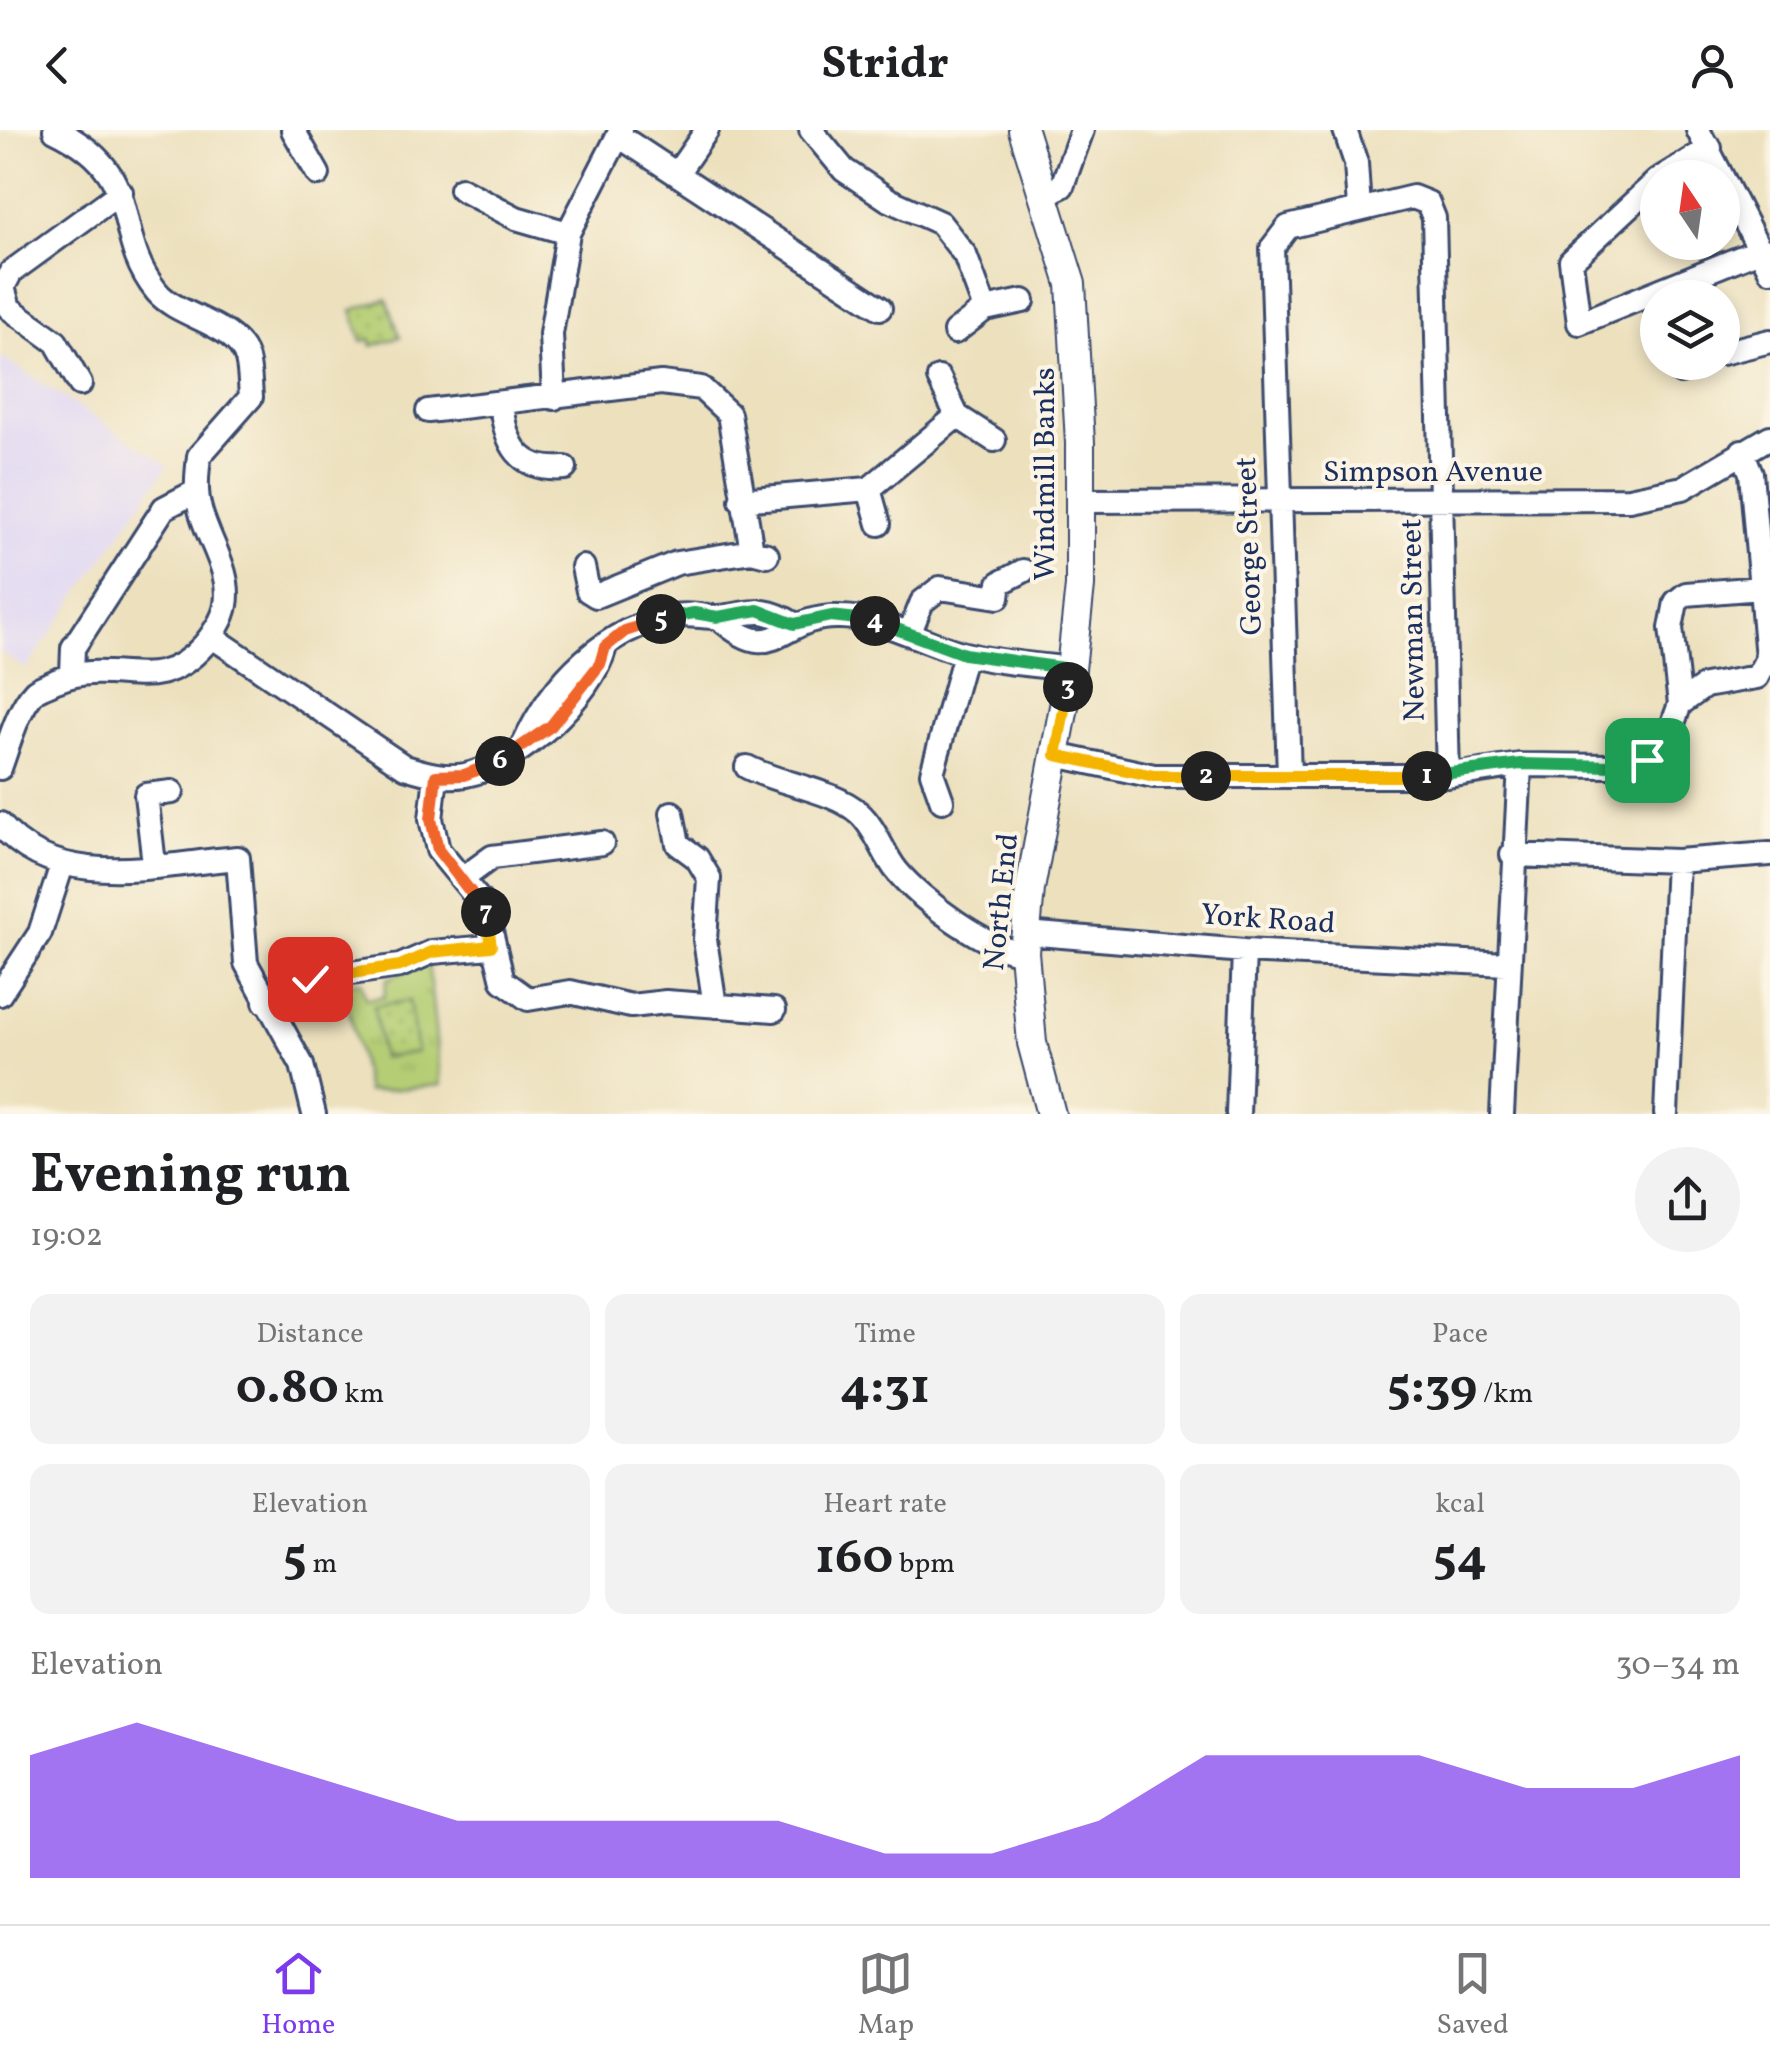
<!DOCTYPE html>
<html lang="en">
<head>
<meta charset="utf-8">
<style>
	:root { --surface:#fff; --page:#f2f2f2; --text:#202124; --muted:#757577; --line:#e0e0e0; --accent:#7c3aed }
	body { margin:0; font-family:Vollkorn,serif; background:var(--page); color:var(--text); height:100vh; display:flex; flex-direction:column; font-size:38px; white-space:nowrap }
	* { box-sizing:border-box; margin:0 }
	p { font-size:32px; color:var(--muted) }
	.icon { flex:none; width:55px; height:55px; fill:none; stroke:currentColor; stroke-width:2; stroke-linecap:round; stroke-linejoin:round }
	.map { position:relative; height:984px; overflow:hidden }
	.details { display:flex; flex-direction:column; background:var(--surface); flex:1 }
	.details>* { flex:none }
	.needle { width:65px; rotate:347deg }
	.tools { position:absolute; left:1640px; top:30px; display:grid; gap:20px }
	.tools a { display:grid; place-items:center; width:100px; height:100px; border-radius:50%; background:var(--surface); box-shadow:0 5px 15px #0003; font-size:50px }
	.pin { position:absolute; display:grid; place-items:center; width:85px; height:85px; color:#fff; margin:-42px; border-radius:20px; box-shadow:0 5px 15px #0006 }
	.km { position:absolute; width:50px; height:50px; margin:-25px; border-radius:50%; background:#222; color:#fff; font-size:28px; line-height:50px; text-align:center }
	.round { display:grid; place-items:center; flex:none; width:105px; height:105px; border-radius:52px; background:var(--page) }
	.head { display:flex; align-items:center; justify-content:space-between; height:170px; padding:0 30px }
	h1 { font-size:55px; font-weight:700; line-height:75px }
	.figures { display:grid; grid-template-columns:repeat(3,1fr); gap:15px; height:170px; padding:10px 30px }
	.figures div { display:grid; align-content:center; border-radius:20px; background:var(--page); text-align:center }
	.figures b { font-size:50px; font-weight:700 }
	.figures small { font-size:28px; font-weight:400 }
	.figures p { font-size:28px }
	.chart { height:280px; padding:20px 30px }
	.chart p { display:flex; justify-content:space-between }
	.chart svg { width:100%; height:180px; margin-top:10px; fill:var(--accent); opacity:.7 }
	header { display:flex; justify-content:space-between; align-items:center; height:130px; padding:0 30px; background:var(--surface); font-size:45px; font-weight:700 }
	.dock { display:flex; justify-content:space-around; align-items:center; height:140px; border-top:2px solid var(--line); background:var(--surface); font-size:28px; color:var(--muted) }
	.dock a { display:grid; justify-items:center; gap:5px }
	.dock .active { color:var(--accent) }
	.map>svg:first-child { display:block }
</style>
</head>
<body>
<header><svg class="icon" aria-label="back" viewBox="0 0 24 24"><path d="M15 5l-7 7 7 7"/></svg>Stridr<svg class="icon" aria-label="person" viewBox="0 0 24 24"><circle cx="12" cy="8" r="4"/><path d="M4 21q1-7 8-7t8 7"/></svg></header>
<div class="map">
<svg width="1770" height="984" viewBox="0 0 1770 984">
	<defs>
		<pattern id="grass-tufts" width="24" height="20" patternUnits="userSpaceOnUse" patternTransform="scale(2.5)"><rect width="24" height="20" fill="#b5ce74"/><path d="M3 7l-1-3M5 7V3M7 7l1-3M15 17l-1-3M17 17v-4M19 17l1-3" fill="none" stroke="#9bb167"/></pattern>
		<pattern id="park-dots" width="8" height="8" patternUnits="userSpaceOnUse" patternTransform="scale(2.5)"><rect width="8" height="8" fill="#b5ce74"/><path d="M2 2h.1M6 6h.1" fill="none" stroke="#9bb167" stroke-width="1.8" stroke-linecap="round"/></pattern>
	</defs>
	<rect width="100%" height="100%" fill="#fcf5e5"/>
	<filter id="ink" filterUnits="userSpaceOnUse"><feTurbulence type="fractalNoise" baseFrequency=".01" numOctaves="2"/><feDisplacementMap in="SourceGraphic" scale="20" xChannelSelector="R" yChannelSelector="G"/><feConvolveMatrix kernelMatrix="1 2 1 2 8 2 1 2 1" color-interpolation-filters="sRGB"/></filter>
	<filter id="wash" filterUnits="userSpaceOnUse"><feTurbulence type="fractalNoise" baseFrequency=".0048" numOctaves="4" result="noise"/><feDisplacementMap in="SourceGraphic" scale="40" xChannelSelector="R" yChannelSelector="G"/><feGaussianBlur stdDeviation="2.25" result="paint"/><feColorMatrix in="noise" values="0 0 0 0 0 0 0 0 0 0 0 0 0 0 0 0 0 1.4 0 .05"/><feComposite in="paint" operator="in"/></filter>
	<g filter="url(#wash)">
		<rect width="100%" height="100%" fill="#ece0bd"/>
		<path fill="#ded5f5" d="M 0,226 L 168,335 L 26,539 L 0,522 Z"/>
		<path fill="url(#grass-tufts)" stroke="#687e69" stroke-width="2.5" d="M 428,832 L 441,955 L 367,962 L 343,853 L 361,852 L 366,869 L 384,867 L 387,849 Z"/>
		<path fill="url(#park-dots)" stroke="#687e69" stroke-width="2.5" d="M 387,169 L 400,207 L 372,216 L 370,209 L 362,212 L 352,180 Z
			M 409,871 L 417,922 L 382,928 L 374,876 Z"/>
	</g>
	<g filter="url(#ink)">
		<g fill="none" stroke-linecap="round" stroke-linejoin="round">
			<defs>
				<path id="minor" d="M 293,0 L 318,44
					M 811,0 L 844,40 L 889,70 L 940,93 L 965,125 L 985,179
					M 1345,0 L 1356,33 L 1359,79
					M 1698,0 L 1770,140
					M 619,6 L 880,178
					M 678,42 L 707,0
					M 1661,48 L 1710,18
					M 1658,50 L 1571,131 L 1579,193 L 1762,119
					M 461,59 L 516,88 L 568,103
					M 1045,64 L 1062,56 L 1082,0
					M 955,202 L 985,179 L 1023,171
					M 1722,223 L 1770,211
					M 1681,242 L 1697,232
					M 80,254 L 56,212 L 9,178 L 3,157 L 11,142 L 121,62
					M 554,268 L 551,204 L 568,103 L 621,0
					M 501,273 C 505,314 519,342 565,338
					M 428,281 L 661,253 L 701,258 L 729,284 L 752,421
					M 957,286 L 994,310
					M 869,359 L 879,394
					M 741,370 L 869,359 L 957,286 L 939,248
					M 1081,371 L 1629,369 L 1683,358 L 1770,307
					M 583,437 L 588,461 L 596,466 L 677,433 L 752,421 L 767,425
					M 718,487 C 778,541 777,484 841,487 C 887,488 922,513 965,524 C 999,533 1037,535 1071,539
					M 910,502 L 922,472 L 940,458 L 998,467 L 1000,453 L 1023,441
					M 211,506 L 405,637 C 425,643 444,649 466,645 C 517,636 592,566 605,517
					M 72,544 L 73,518 L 164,378 L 197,361
					M 1680,574 L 1705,556 L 1757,547 L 1767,528 L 1751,343 L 1742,321
					M 525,612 C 552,552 606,497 674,486 C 690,483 705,488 720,487 C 754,483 762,475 794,494
					M 1056,625 L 1154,646 L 1448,646 L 1520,635 L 1613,636 L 1647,630 L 1664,618 L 1680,574 L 1671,498 L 1676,472 L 1686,464 L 1761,458
					M 747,637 C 779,654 834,660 859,683 C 876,698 883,724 897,741 C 920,769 988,821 1024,822
					M 0,638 C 9,614 17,580 35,561 C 40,557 50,554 56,551 C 115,526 154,571 204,515 C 213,505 224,488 226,475 C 232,441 208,411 200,379 C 195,362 197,344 199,326 L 251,267 C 250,255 250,240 247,229 C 237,193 179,188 157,162 C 108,102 149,45 55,0
					M 436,646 L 431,689 L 438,720 L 485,777 L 503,851 L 528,869 L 570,862 L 631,876 L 666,872 L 774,880
					M 1289,646 L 1272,118 L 1288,97 L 1413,67 L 1428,73 L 1434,88 L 1448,646
					M 942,671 L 932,643 L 965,524
					M 672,683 L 678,714 L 697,728 L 709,748 L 705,810 L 715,876
					M 0,694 C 56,763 161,734 238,728 L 246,833 L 302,935 L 314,984
					M 1512,725 L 1677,731 L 1770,724
					M 154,734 L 146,665 L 172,662
					M 462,749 L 492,727 L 602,713
					M 1026,803 L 1244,821 L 1507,834
					M 0,864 L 40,803 L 62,735
					M 265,872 L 310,849 L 400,836 L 432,822 L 491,817
					M 1238,984 L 1244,821
					M 1502,984 L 1520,635
					M 1666,984 L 1677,731"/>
				<path id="major" d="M 1023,0 L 1071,154 L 1080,313 L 1080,456 L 1071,539 L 1030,759 L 1024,822 L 1032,913 L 1051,984"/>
			</defs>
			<use href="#minor" stroke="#3a4a6c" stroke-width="28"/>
			<use href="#major" stroke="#3a4a6c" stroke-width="32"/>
			<use href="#minor" stroke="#fff" stroke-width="22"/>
			<use href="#major" stroke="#fff" stroke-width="28"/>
		</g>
	</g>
	<g fill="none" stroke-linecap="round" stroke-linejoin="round" filter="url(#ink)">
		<defs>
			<path id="split-1" d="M 1427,646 L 1520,634 L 1613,636 L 1647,630"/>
			<path id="split-2" d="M 1206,646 L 1427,646"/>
			<path id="split-3" d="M 1068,557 L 1056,625 L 1154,646 L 1206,646"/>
			<path id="split-4" d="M 875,491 L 964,524 L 1071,539 L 1068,557"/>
			<path id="split-5" d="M 661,489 L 694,483 L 718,487 L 758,480 L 794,494 L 831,486 L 875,491"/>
			<path id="split-6" d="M 500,631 L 551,596 L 600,534 L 605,517 L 625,501 L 661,489"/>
			<path id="split-7" d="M 486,782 L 438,720 L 431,689 L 436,646 L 464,645 L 500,631"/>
			<path id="split-8" d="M 310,849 L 400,836 L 432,822 L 491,816 L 486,782"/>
		</defs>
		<use href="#split-1" stroke="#fff" stroke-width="20"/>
		<use href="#split-2" stroke="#fff" stroke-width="20"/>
		<use href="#split-3" stroke="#fff" stroke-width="20"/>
		<use href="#split-4" stroke="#fff" stroke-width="20"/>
		<use href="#split-5" stroke="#fff" stroke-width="20"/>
		<use href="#split-6" stroke="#fff" stroke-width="20"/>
		<use href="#split-7" stroke="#fff" stroke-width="20"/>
		<use href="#split-8" stroke="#fff" stroke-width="20"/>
		<use href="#split-1" stroke="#22a559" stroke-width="12"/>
		<use href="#split-2" stroke="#f5b400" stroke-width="12"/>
		<use href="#split-3" stroke="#f5b400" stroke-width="12"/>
		<use href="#split-4" stroke="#22a559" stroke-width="12"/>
		<use href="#split-5" stroke="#22a559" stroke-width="12"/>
		<use href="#split-6" stroke="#f0652b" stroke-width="12"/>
		<use href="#split-7" stroke="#f0652b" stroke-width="12"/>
		<use href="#split-8" stroke="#f5b400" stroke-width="12"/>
	</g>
	<g text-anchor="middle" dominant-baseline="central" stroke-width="8" stroke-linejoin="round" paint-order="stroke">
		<g font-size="30" fill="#1b2f5e" stroke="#fcf5e5">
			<text x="1433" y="343">Simpson Avenue</text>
			<text transform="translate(1046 344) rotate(-90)">Windmill Banks</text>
			<text transform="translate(1250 416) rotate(-92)">George Street</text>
			<text transform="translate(1414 490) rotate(-91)">Newman Street</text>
			<text transform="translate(1002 772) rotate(-84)">North End</text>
			<text transform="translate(1268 790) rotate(4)">York Road</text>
		</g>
	</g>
</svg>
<div class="tools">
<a><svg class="needle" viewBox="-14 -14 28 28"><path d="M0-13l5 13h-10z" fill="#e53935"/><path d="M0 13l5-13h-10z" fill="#757577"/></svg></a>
<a><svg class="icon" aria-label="layers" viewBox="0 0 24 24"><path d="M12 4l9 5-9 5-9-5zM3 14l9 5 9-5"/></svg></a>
</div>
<div class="pin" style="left:1647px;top:630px;background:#1e9e55"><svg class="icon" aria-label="arrive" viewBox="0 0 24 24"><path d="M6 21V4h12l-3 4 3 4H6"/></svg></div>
<div class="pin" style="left:310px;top:849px;background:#d93025"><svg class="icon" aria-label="check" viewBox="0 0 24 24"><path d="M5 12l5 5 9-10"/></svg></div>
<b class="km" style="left:1427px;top:646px">1</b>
<b class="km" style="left:1206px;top:646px">2</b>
<b class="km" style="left:1068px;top:557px">3</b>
<b class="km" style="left:875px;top:491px">4</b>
<b class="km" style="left:661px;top:489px">5</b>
<b class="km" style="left:500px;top:631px">6</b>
<b class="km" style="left:486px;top:782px">7</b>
</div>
<section class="details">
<div class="head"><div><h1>Evening run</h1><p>19:02</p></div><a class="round"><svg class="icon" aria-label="share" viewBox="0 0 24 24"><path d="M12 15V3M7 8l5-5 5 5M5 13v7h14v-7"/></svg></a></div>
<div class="figures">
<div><p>Distance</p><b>0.80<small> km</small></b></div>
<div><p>Time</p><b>4:31</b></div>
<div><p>Pace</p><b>5:39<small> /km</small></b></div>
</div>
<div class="figures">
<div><p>Elevation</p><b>5<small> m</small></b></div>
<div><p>Heart rate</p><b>160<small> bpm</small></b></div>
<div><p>kcal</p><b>54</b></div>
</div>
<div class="chart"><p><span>Elevation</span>30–34 m</p>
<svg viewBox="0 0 160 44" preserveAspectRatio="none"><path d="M0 44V14L10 6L20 14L30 22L40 30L50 30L60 30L70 30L80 38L90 38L100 30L110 14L120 14L130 14L140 22L150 22L160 14V44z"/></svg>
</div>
</section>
<nav class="dock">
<a class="active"><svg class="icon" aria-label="home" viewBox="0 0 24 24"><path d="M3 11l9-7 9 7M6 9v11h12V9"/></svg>Home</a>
<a><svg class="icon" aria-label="map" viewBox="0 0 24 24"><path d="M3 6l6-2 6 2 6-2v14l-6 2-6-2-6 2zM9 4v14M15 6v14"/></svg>Map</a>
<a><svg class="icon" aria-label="saved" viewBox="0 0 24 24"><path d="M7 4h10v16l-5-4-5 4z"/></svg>Saved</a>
</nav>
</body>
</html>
